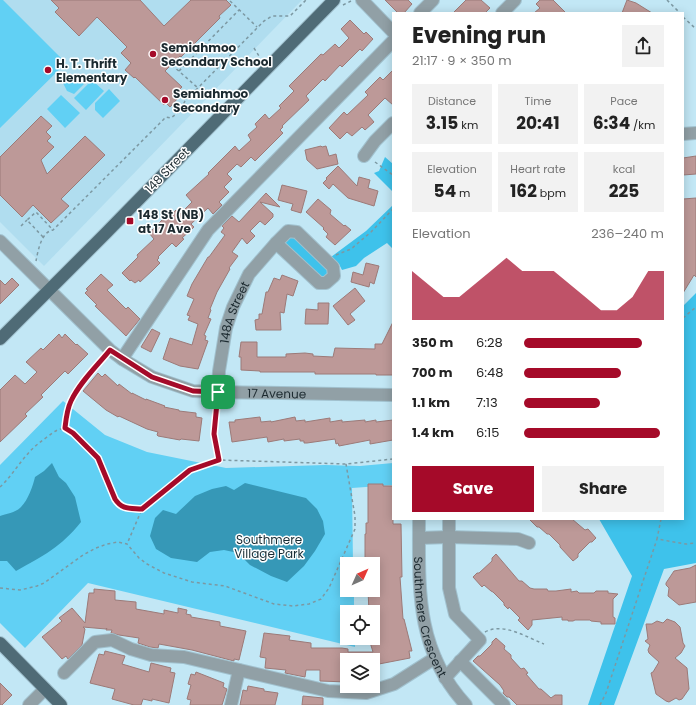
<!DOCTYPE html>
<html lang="en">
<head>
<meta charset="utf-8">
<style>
	:root { --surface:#fff; --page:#f2f2f2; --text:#222; --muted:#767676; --accent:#a50a29 }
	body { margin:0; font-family:Poppins,sans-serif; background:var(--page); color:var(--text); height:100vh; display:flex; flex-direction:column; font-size:15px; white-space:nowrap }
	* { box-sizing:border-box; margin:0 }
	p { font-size:13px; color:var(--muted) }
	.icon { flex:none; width:22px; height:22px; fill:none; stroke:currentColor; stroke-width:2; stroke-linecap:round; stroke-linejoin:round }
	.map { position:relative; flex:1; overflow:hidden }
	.sheet { position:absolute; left:392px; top:12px; width:292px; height:508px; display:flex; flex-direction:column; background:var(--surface); border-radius:0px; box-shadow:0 2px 10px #0003 }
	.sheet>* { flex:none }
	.needle { width:26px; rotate:45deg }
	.fabs { position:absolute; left:340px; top:557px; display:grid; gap:8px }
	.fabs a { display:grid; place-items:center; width:40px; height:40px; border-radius:0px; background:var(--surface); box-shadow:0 2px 10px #0003; font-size:20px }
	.pin { position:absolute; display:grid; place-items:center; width:34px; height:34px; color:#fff; margin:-17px; border-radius:8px; box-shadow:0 2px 6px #0006 }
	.round { display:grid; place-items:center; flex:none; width:42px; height:42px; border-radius:0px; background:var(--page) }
	.head { display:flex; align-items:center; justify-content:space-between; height:68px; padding:0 20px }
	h1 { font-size:22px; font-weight:700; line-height:30px }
	.figures { display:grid; grid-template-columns:repeat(3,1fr); gap:6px; height:68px; padding:4px 20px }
	.figures div { display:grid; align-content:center; border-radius:0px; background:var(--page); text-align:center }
	.figures b { font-size:17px; font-weight:700 }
	.figures small { font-size:11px; font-weight:400 }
	.figures p { font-size:11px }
	.chart { height:112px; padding:8px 20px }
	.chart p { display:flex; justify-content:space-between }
	.chart svg { width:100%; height:72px; margin-top:4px; fill:var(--accent); opacity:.7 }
	.cta { display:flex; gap:8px; margin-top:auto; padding:8px 20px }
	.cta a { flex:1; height:46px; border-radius:0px; background:var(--accent); color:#fff; font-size:16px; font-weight:700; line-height:46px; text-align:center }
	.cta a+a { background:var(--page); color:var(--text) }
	ul { padding:0 20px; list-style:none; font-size:13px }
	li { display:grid; grid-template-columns:64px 48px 1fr; align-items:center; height:30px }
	li i { height:10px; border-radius:5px; background:var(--accent) }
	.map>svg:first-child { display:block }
</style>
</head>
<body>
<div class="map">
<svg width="696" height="705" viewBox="0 0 696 705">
	<rect width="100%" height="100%" fill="#c2e7f5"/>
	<path fill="#b0ddef" d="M 0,0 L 302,0 L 44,266 L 0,222 Z"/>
	<path fill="#61d0f4" d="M 0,0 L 3,0 L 66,63 L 0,128 Z
		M 72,74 L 81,77 L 84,84 L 74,94 L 67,91 L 63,83 Z
		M 92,80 L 104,91 L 86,110 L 74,98 Z
		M 109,89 L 120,101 L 103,118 L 95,110 L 95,103 Z
		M 61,95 L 80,113 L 65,128 L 47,109 Z
		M 63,401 L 105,435 L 147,452 L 226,468 L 325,465 L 360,466 L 393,463 L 393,485 L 352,488 L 353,564 L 347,564 L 347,590 L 354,590 L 354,612 L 347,612 L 347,638 L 355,638 L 355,647 L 88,583 L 25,648 L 0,623 L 0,465 Z"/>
	<path fill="#3ec2eb" d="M 385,157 L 393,164 L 393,192 L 374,173 L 379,171 Z
		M 393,205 L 393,249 L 387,243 L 364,258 L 356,266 L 342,270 L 339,264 L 331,257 L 366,231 Z
		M 289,237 L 295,237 L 331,273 L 323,281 L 285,245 L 286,240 Z
		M 696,293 L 696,563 L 664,569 L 614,705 L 588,705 L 632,576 L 599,519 L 683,519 L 683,306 Z"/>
	<path fill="#3698b7" d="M 52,463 L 59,477 L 66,483 L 75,497 L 81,522 C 61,547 43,556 16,571 L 7,561 L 0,561 L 0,516 C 6,514 17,512 21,507 C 28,500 33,486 35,477 L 44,471 Z
		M 245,483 L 306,498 L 317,509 L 323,521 L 325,534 L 315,551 L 304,566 L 287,582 L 271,576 L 250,565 L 238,553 L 224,550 L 210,552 L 197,562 L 171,558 L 156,549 L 150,536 L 155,518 L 163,510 L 176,514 L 195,496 L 212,489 L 226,486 L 234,490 Z"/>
	<path fill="#bd9998" stroke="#9c7a78" d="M 51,0 L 140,0 L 164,26 L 191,0 L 226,0 L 231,5 L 219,16 L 220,18 L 181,57 L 180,56 L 165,71 L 182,87 L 175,94 L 178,98 L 170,107 L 166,103 L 164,105 L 135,77 L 134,78 L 125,70 L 131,63 L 121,53 L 127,47 L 97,17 L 79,36 L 55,12 L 59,8 Z
		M 385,0 L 408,0 L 412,4 L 404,13 L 398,13 Z
		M 466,0 L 481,0 L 490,8 L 485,13 L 453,13 Z
		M 540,0 L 553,0 L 566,13 L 534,13 L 540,8 L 536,4 Z
		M 627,0 L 636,3 L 652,13 L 622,13 Z
		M 350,20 L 364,34 L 366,32 L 373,39 L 362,51 L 360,49 L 342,67 L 340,65 L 325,81 L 323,79 L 306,96 L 309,100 L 282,126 L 283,127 L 280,130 L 283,133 L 255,161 L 251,157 L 241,167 L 237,164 L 227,174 L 232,179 L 224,187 L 229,192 L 219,202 L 222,205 L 213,214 L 208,208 L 191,224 L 194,227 L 182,238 L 184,239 L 176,247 L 172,243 L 158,257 L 159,258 L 157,260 L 160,263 L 153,270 L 140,282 L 139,280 L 135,283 L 131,280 L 130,281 L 122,273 L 138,257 L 137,255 L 154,239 L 149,233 L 163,219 L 164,221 L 176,210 L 180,214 L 192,202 L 186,195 L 209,174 L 208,173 L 235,146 L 239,151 L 251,140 L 248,135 L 257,127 L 255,124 L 265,114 L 269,119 L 281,108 L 279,106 L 294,91 L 289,86 L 321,54 L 323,55 L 335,44 L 339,48 L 349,38 L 341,29 Z
		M 393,70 L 393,105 L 385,98 L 368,115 L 374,122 L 365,130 L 362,127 L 352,136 L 347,132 L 340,139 L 329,128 L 344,112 L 347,115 L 368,95 L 365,92 L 380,77 L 383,80 Z
		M 41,116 L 52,126 L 46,132 L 51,137 L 47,141 L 54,147 L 41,160 L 47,174 L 85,136 L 105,155 L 61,199 L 69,206 L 51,223 L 33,205 L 22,217 L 0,195 L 0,157 Z
		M 321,146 L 322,147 L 326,146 L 329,156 L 336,154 L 338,164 L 317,169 L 307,160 L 305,150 Z
		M 696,156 L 696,174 L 683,175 L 683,158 Z
		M 338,166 L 357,186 L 359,177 L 370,180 L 368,188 L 378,191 L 374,206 L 348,198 L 333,184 L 329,189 L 323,183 L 327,179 L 326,178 Z
		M 282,185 L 307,191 L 301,213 L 291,210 L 293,204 L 278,200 Z
		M 266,193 L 280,207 L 260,202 L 273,214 L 273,217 L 265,225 L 260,221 L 250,231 L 255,236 L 247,244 L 242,238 L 232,252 L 238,256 L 229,268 L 230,269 L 217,292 L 210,309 L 211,310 L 208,318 L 211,319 L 204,335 L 206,336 L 205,340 L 208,341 L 198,369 L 180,366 L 163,359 L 170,338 L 192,345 L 198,324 L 188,320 L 190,316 L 187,315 L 194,299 L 187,296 L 192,284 L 208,257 L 209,257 L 225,235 L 221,232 L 224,228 L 222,226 L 232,216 L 239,222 Z
		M 696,198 L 696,277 L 694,275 L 683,293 L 683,199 Z
		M 318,199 L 331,210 L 330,214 L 344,226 L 345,225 L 351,230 L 335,245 L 326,237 L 328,234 L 323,229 L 324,228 L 306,212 Z
		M 366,263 L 379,266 L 374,284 L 370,282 L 369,287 L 351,282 L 353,272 L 363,275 Z
		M 101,274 L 113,285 L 107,290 L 126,309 L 128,307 L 140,319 L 126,336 L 95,306 L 97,305 L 85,293 L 88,290 L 86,289 Z
		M 282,275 L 298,281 L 293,296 L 287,294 L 284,313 L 280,312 L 281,330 L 256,330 L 255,320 L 259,319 L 259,314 L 262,314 L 266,292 L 268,292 L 274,278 L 280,280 Z
		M 12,278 L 19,285 L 0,304 L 0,280 L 5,285 Z
		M 355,288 L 365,301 L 350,314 L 355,320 L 348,325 L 333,306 Z
		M 318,303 L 329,303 L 328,324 L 305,324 L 306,309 L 318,310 Z
		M 393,322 L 393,375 L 376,375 L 376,374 L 315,374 L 315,372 L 260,372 L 260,371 L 241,370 L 241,357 L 239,357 L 241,342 L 257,342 L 257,357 L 286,357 L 286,354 L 305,353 L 313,354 L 313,356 L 333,357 L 335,348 L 375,349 L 375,344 L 382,344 Z
		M 152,329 L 160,333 L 151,352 L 141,347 Z
		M 59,334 L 62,338 L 65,334 L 76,345 L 77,344 L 88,354 L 68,374 L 65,371 L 41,395 L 43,397 L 25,414 L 27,416 L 0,442 L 0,390 L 15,375 L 25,384 L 37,372 L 26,362 L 41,348 L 43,350 Z
		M 98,373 L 102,377 L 105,374 L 118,386 L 119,384 L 132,394 L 132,393 L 146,400 L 146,399 L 165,406 L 164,407 L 179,410 L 179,411 L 196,413 L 196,417 L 202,418 L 199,441 L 181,439 L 180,440 L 158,436 L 157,435 L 158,432 L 147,429 L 119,416 L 118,417 L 106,410 L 83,391 Z
		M 260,417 L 261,422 L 271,421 L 271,422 L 295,417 L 296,421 L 305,420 L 305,422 L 330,418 L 330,422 L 342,420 L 342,422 L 365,420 L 365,422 L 376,420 L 376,422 L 393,420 L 393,440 L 370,444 L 370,440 L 339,446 L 338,443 L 336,444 L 335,439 L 307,443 L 304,443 L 304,441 L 300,441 L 300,439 L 284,441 L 284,439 L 268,442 L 267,437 L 232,442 L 229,422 L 235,422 L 235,420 Z
		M 368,484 L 383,484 L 383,486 L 393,486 L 393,524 L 401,524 L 402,577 L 400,577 L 403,619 L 404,619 L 412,651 L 409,651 L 410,658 L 379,664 L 379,660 L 347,660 L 347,682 L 320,681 L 320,670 L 306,670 L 305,677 L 285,673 L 286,670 L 265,668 L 266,658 L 260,657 L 264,633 L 290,636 L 289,640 L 311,643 L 311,648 L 342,648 L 348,649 L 348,652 L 373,652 L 369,639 L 373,638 L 373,612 L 369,612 L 368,590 L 373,590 L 373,564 L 367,564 L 367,563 L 365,562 L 365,534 L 366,534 L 366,523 L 368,523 Z
		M 529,519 L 572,519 L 585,530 L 588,529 L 596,538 L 592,542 L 590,542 L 578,554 L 578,557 L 573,561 L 560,547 L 560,545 L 549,534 L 547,534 L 539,527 L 537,527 Z
		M 496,554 L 519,581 L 522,581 L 530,588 L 534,589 L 547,589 L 548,591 L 556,591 L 571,589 L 571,592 L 577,591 L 579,593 L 594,593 L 596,591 L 608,591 L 608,593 L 618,594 L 613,599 L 613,617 L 615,618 L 615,624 L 601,624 L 601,622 L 591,621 L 590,620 L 575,620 L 573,621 L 568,621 L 568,620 L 562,620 L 562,617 L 532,620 L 532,625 L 528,630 L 518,620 L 520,618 L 509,607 L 508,609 L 504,605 L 504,603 L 493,592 L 491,591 L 484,585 L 482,587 L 473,577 L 477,573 L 479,573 L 492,561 L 492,558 Z
		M 696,565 L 696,602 L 679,605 L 668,596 L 669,588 L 666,585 L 666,583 L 674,571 L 690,568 Z
		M 94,589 L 115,591 L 115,600 L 136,602 L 136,609 L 164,614 L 164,610 L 178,613 L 178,608 L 187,610 L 186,614 L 191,615 L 191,617 L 220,622 L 220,626 L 246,631 L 239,660 L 234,659 L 234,661 L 192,650 L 159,644 L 158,648 L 150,647 L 138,643 L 139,638 L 119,635 L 111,633 L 112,630 L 106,630 L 107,628 L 106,629 L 83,627 L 85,629 L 82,645 L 68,659 L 66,656 L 62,659 L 42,637 L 62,621 L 59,618 L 72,608 L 85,623 L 89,593 L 94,593 Z
		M 667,619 L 675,622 L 680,627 L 683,643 L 685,646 L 681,653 L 675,658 L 687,668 L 689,689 L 682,699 L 679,700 L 676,698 L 669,702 L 666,701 L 656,694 L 651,673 L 653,672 L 659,662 L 649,653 L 648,650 L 650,645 L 645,641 L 648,639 L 646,624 L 652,624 L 657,621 L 663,623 Z
		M 496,638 L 505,646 L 504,649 L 511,655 L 511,658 L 521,669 L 524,668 L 528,673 L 526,674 L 539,689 L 541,689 L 551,698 L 555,695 L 562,695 L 562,705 L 517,705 L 509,697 L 507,697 L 503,693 L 504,691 L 500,685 L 473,661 L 478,656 L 480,656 L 492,644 L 492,642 Z
		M 105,651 L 125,656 L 122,664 L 149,672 L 151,663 L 171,668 L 170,672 L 175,673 L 169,703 L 152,699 L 152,701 L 143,699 L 141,705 L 134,705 L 112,699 L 115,689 L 90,683 L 99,654 L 104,655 Z
		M 196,672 L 224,683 L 223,687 L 227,689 L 222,705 L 190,705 L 191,700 L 187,699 L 191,685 L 188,684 L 191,674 L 195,675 Z
		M 0,683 L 12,695 L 2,705 L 0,705 Z
		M 248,686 L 264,689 L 264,691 L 278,693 L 275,705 L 240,705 L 243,690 L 247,691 Z
		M 303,696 L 323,698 L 323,705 L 302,705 Z"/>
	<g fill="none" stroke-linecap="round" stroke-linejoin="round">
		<defs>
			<g id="minor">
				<path d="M 362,0 L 393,32"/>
				<path d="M 420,13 L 433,0"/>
				<path d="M 502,13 L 515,0"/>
				<path d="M 683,134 L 696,133"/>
				<path d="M 364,156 L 375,141 L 393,123"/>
				<path d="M 288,231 L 297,232 L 333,267 L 334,276 L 326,283 L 319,283 L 276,243 Z"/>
				<path id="s1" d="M 0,241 L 110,350 L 122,359 L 152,377 L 193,391 L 218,392 L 393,395"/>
				<path d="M 122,359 L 208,230 L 393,41"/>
				<path id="s2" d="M 218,392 L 219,371 L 226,328 L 233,307 L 249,274 L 276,243"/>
				<path id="s3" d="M 419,519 C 419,588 415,650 466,705"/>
				<path d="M 419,538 L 449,537 L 518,539 L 529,543"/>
				<path d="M 460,661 L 504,705"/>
				<path d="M 64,673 L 95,642 L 112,640 L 131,649 L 151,655 L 184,657 L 328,691 L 366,693 L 394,684 L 435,658"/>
				<path d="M 445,678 L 480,640 L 455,614 L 449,588 L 449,519"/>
				<path d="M 29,705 L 45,689"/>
				<path d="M 231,705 L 239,670"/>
			</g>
			<path id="major" d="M 0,339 L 105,234 L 334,0
				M 0,643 L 61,705"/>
		</defs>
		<use href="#minor" stroke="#a1c1ce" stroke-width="14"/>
		<use href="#major" stroke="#a1c1ce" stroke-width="14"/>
		<path stroke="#7c98a2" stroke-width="1.5" stroke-dasharray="3 3" stroke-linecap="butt" d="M 667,0 L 680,13
			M 230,1 L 257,27
			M 343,5 L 351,1
			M 683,17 L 696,29
			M 254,48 L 259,56
			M 172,65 L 198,88
			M 179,71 L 239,10
			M 375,162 L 393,175
			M 21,226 L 27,220
			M 43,237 L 27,220 L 36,212 L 53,230
			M 336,255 L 351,249 L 371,232 L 393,209
			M 36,261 C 38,251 41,232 53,230 L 166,117 L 171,118 L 180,111 L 185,101 L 264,21 L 272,16 L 290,16 L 306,0
			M 683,318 L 696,307
			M 217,403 L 214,433 L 219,460
			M 65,428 C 70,393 82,384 103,358
			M 0,487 C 10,478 17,466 26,456 C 32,448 39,443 47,437 C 54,432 60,426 69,430 L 98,458 L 115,499 C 123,510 130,508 142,509 L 127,544
			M 142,509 L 190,470 L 219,460 L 346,464 L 393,459
			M 661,519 L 657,539 L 686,544 L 696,543
			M 0,588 L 20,590 L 37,586 L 44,583 L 83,555 L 96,548 L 107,544 L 118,542 L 127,544 L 139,558 L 147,564 L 164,573 L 192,582 L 225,586 L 274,604 L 293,606 L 309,604 L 321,599 L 329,588 L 355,529 L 355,516 L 346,464
			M 485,632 C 503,622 526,637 544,644
			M 600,705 L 606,693 L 657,539"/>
		<use href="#minor" stroke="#91a0a6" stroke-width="12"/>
		<use href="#major" stroke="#4f6b76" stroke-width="12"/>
	</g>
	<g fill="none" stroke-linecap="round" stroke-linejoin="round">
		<defs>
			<path id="route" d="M 110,350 L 152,377 L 193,391 L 218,392 L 214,434 L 219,460 L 190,470 L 142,509 C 130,508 122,510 115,499 L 98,458 L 73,433 L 65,428 C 66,419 67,409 71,401 C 80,382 97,366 110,350 Z"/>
		</defs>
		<use href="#route" stroke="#fff" stroke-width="8"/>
		<use href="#route" stroke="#a50a29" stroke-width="5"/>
	</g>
	<g fill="#a50a29" stroke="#fff" stroke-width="1.5">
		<circle cx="153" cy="54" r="4"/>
		<circle cx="48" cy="70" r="4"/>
		<circle cx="165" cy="100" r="4"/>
		<rect x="126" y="217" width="8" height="8" rx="2"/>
	</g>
	<g text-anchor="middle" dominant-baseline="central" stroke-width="3" stroke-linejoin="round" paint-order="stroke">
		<g font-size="12" font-weight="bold" fill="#1c2a30" stroke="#fff" text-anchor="start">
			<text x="161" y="47">Semiahmoo<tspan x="161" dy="14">Secondary School</tspan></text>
			<text x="56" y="63">H. T. Thrift<tspan x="56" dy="14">Elementary</tspan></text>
			<text x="173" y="93">Semiahmoo<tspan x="173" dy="14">Secondary</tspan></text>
			<text x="138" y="214">148 St (NB)<tspan x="138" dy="14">at 17 Ave</tspan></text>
		</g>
		<g font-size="12" fill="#1c2a30" stroke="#fff">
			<text transform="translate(167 170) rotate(-46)">148 Street</text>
			<text stroke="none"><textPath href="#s2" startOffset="82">148A Street</textPath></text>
			<text stroke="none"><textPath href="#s1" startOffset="332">17 Avenue</textPath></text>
			<text stroke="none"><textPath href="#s3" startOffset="99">Southmere Crescent</textPath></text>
		</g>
		<g font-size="12" fill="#192e36" stroke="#fff">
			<text x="269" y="539">Southmere<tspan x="269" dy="14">Village Park</tspan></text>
		</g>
	</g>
</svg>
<div class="fabs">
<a><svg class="needle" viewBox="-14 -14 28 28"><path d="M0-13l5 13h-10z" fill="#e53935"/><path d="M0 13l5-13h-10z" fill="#767676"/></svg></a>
<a><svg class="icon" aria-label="locate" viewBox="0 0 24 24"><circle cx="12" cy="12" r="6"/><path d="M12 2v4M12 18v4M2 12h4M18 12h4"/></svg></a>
<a><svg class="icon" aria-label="layers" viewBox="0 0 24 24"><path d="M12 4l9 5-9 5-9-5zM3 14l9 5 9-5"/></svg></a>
</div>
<div class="pin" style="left:218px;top:392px;background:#1e9e55"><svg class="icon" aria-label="arrive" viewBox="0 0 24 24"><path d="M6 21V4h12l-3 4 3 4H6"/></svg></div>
<section class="sheet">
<div class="head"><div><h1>Evening run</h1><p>21:17 · 9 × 350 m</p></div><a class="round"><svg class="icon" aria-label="share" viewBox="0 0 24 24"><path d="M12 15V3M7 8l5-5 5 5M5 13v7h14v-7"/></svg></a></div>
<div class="figures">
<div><p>Distance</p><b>3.15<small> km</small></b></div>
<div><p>Time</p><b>20:41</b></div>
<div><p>Pace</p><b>6:34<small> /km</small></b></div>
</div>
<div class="figures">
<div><p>Elevation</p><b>54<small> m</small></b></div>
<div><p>Heart rate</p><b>162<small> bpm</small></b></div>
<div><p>kcal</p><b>225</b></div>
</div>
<div class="chart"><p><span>Elevation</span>236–240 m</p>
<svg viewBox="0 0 160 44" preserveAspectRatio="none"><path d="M0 44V14L10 22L20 30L30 30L40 22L50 14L60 6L70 14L80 14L90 14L100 22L110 30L120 38L130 38L140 30L150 14L160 14V44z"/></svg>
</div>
<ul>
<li><b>350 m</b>6:28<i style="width:84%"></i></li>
<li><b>700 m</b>6:48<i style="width:69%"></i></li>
<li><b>1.1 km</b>7:13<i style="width:54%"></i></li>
<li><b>1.4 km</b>6:15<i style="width:97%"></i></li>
</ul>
<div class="cta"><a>Save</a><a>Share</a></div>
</section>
</div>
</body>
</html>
